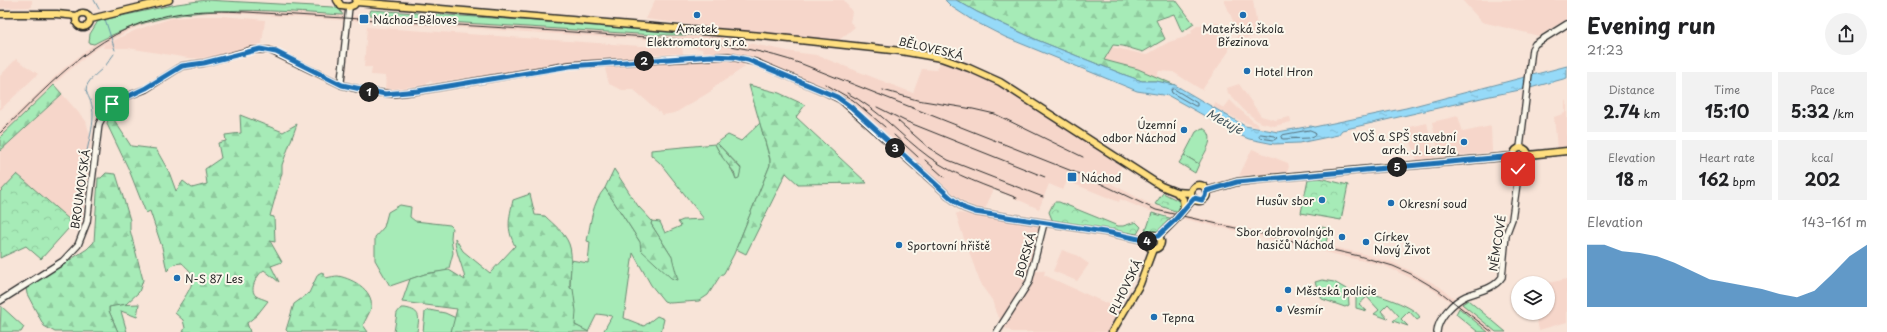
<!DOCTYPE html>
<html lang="en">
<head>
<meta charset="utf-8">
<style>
	:root { --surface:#fff; --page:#f2f2f2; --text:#202124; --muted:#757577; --accent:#1f6fb2 }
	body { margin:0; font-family:"Playpen Sans",sans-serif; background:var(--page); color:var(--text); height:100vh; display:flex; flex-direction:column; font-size:15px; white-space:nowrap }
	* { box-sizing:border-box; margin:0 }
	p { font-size:13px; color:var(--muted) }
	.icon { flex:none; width:22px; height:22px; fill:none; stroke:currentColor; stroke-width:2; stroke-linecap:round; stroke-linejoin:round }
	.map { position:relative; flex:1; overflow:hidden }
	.sheet { display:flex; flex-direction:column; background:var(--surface); width:320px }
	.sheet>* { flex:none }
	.controls { position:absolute; left:1511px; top:276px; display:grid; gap:8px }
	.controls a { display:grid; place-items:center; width:44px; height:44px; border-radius:50%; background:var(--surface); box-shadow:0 1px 3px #0004; font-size:20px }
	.pin { position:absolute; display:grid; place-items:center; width:34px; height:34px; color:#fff; margin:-17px; border-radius:8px; box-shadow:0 2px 6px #0006 }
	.km { position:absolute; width:20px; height:20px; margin:-10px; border-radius:50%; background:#222; color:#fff; font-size:11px; line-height:20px; text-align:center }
	.round { display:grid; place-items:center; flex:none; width:42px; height:42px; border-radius:21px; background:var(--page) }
	.summary { display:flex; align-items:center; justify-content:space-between; height:68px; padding:0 20px }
	h1 { font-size:22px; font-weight:700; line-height:30px }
	.stats { display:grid; grid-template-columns:repeat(3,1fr); gap:6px; height:68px; padding:4px 20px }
	.stats div { display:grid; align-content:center; border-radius:0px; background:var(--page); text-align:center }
	.stats b { font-size:17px; font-weight:700 }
	.stats small { font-size:11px; font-weight:400 }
	.stats p { font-size:11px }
	.chart { height:112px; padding:8px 20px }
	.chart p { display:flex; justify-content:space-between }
	.chart svg { width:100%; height:72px; margin-top:4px; fill:var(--accent); opacity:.7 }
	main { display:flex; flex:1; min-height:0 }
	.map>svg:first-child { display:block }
</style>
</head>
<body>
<main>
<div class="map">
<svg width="1567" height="332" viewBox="0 0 1567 332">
	<defs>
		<pattern id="forest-firs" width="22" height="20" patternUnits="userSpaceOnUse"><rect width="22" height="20" fill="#a6ebb7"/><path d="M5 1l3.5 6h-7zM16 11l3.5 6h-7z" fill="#8fca9e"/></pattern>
		<pattern id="park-crowns" width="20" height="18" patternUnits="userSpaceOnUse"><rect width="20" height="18" fill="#a6ebb7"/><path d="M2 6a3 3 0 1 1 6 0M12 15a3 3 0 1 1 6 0" fill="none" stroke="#8fca9e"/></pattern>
		<pattern id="water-ripples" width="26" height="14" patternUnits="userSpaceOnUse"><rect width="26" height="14" fill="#96daf8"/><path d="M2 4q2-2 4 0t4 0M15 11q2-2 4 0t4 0" fill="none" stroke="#81bbd5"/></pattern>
	</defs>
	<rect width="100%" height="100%" fill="#f8e4d8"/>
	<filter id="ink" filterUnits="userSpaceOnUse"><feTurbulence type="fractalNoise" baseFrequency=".025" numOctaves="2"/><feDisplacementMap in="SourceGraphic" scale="8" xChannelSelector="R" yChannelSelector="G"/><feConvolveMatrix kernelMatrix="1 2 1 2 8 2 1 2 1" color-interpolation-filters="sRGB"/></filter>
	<g filter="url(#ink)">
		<path fill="#f6d6ca" d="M 0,0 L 32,0 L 32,7 L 0,8 Z
			M 655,0 L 844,0 L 852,12 L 850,22 L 855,27 L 838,41 L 699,26 L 646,19 Z
			M 1224,0 L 1253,0 L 1258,35 L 1238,40 L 1237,30 Z
			M 1462,0 L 1567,0 L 1567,19 L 1539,36 L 1482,22 Z
			M 213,7 L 654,35 L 709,35 L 793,52 L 816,55 L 913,93 L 922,69 L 936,70 L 941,62 L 965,70 L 998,84 L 1122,166 L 1110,183 L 1148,203 L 1175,213 L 1360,253 L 1394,263 L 1413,272 L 1440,287 L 1496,332 L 1488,332 L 1452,303 L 1426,285 L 1385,266 L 1146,210 L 1120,199 L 1119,202 L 1067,181 L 1063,190 L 1049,184 L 1039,209 L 994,189 L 985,209 L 976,208 L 962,201 L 948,190 L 844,97 L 827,88 L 748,56 L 723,53 L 703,53 L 702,49 L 682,46 L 683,54 L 653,55 L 655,63 L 731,60 L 742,63 L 745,67 L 713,88 L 713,90 L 675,113 L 663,115 L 634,90 L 622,90 L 609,84 L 603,61 L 543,65 L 487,75 L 433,83 L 431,81 L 427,82 L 427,85 L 388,90 L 385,89 L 386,76 L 371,75 L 372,67 L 364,67 L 367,27 L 655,47 L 654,40 L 246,14 L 213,13 L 181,15 L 154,21 L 130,30 L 93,51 L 65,74 L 0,137 L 0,130 L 62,70 L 94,44 L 128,25 L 153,16 L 181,10 Z
			M 197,16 L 223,16 L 265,20 L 262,44 L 206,59 L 188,58 L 128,48 L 103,48 L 104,45 L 136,30 L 172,18 Z
			M 1212,21 L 1220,24 L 1225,29 L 1232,41 L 1229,47 L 1229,51 L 1202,90 L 1173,72 L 1159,71 L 1155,79 L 1101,65 L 1112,47 L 1146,55 L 1169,42 L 1185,37 L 1192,33 L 1191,30 L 1197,26 Z
			M 16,59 L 38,74 L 0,110 L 0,76 Z
			M 1239,84 L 1261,116 L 1275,120 L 1290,117 L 1291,122 L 1274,126 L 1259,122 L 1244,110 L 1228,93 L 1227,88 Z
			M 62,94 L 86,121 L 91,139 L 87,189 L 81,228 L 71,221 L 0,192 L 0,151 Z
			M 1230,100 L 1239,109 L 1261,128 L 1241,121 L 1213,107 L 1215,103 L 1224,108 Z
			M 1565,101 L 1567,101 L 1567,147 L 1557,148 L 1554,117 L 1565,113 Z
			M 1458,116 L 1463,132 L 1491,126 L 1492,152 L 1440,158 L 1432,122 Z
			M 1427,123 L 1435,158 L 1417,160 L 1406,128 Z
			M 1252,149 L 1288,163 L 1289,167 L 1287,172 L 1239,176 Z
			M 957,213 L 982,215 L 1038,226 L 1039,233 L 1028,278 L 1022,290 L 1001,320 L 996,313 L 992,300 L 981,285 L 962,233 L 956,214 Z
			M 1062,250 L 1076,255 L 1089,264 L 1077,281 L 1053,271 Z
			M 1040,270 L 1045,271 L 1044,275 L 1119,309 L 1120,315 L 1109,332 L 1012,332 L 1005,328 L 1002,329 L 1018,306 L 1030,283 L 1034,272 Z
			M 1567,279 L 1567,322 L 1539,330 L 1535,313 L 1548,313 L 1548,283 Z"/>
		<path fill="#a6ebb7" stroke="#688b71" d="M 206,0 L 333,7 L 339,9 L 343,15 C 253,10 175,0 94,44 L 89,43 L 90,34 L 98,21 L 177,4 Z
			M 371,10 L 626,27 L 709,35 L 654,35 L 401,19 L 398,16 L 369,15 Z
			M 760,123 L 770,160 L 770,165 L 734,254 L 724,273 L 720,276 L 708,295 L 699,301 L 670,303 L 664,301 L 651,285 L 633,253 L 624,318 L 644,326 L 657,316 L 664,319 L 661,332 L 603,332 L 612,316 L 597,314 L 588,332 L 575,325 L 570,289 L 571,260 L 588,263 L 590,242 L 587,241 C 591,222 592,203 605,188 L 640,242 L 672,257 L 651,224 L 652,221 L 660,222 L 665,233 L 681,226 L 678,222 L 683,220 L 704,219 L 660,163 L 651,155 L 651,150 L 715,144 C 721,157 732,167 736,179 L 741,168 L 717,143 L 728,135 L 741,141 Z
			M 1202,128 C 1219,135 1204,153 1199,164 L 1184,155 L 1196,132 Z
			M 400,205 L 411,207 L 410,217 L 415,221 L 450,225 L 452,227 L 451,238 L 453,253 L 449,268 L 445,271 L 425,274 L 390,286 L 375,260 L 375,237 L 384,227 L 388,212 Z
			M 1319,226 L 1329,229 L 1326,243 L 1315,241 Z
			M 1322,280 L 1334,282 L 1348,290 L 1349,305 L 1345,307 L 1322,299 L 1315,282 Z
			M 1363,292 C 1374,293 1418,307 1420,318 L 1417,320 L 1409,311 L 1401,319 L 1408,326 L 1393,321 L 1399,316 L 1388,304 L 1381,311 L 1388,319 L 1374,314 L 1379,310 L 1367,297 L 1359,304 L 1367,311 L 1356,308 L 1356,298 Z
			M 1468,300 L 1506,332 L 1496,332 L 1462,304 Z
			M 139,304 L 137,317 L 121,311 L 127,332 L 118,332 L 109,311 L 109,307 L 116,305 Z
			M 405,308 C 422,311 419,318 417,332 L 394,332 L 397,313 L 401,308 Z
			M 1459,308 L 1488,332 L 1478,332 L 1456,314 Z
			M 429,310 L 445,313 L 456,318 L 451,332 L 423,332 L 425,312 Z"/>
		<path fill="url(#forest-firs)" stroke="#688b71" d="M 956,0 L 1176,0 L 1194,24 L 1182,32 L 1174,14 L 1156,20 L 1165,39 L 1143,52 L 1123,46 L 1113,45 L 1104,60 L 1138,69 L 1175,85 L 1156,81 L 1142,81 L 1125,75 L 1037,40 L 977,12 Z
			M 54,85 L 62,94 L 0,151 L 0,137 Z
			M 749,85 L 779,93 L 805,105 L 796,117 L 867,183 L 798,184 L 786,173 L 746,254 L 736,249 L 770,165 L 770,159 Z
			M 109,112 L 131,146 L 156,149 L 169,172 L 176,191 L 183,181 L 192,188 L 207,184 L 205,169 L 221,158 L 218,143 L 226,141 L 225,135 L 241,133 L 240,115 L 283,132 L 297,124 L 282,165 L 282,173 L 270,216 L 274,217 L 275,242 L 270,241 L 282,262 L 271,266 L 279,282 L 264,270 C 258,274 248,289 256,296 C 259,298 264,299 268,301 L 257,315 L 247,323 L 250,332 L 183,332 L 185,328 L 183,320 L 175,313 C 179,304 196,285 192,275 C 191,271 185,266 182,263 L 174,264 L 167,271 L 162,247 L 150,211 L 146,213 L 129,170 L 107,124 Z
			M 717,143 L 741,169 L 739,178 L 736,179 L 734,172 L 722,157 L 715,144 Z
			M 614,169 L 638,206 L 652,221 L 651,224 L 672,257 L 678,280 L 671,278 L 641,250 L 640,242 L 605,188 Z
			M 106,173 L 116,174 L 130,220 L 130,230 L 143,280 L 139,292 L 126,304 L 109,307 L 109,311 L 118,332 L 55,332 L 44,326 L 27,294 L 26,288 L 87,249 L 94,242 L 98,178 L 101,178 Z
			M 530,194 L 535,215 L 545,216 C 553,224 565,233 569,244 C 574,257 569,275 570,288 L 573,289 L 576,311 L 575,325 L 589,332 L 451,332 L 457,309 L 402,302 L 410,279 L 425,274 L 449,270 L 465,280 C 463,265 455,253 455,238 L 463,251 L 490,273 L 515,246 C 506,228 509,219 513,200 Z
			M 322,272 L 326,278 C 330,277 335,276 338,276 C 354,279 377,292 370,311 C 368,316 365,320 363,325 L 368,332 L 288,332 L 286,330 L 294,304 L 309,293 L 318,274 Z
			M 1,306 L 24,327 L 21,332 L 0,332 Z"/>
		<path fill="url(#park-crowns)" stroke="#688b71" d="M 1184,155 L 1199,164 L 1195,173 L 1179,163 Z
			M 17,174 L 71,221 L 69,228 L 41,259 L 26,246 L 0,258 L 0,192 Z
			M 1319,178 L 1348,185 L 1341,220 L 1301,213 L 1308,179 Z
			M 1163,193 L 1179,201 L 1180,204 L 1178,212 L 1155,204 Z
			M 1054,202 L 1059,202 L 1118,226 L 1123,226 L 1136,222 L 1141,227 L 1137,234 L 1053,222 L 1049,212 Z
			M 1152,213 L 1173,219 L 1156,233 L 1148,234 L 1145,229 L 1147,228 Z"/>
		<path fill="url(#water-ripples)" stroke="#6b94a6" d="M 945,0 L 956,0 L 977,12 L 1037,40 L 1125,75 L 1142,81 L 1156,81 L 1175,85 L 1245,126 L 1278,132 L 1311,126 L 1314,127 L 1406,108 L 1567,66 L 1567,78 L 1530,88 L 1490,96 L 1342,130 L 1338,135 L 1299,143 L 1274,144 L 1249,139 L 1239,135 L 1169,96 L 1137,91 L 1005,37 L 972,20 L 952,7 Z"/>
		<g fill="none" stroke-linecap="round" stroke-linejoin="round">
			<path stroke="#56717d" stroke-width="1" d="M 1174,89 L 1197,103 L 1197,106 L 1195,106 L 1172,93 L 1171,90 Z
				M 1310,130 L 1315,132 L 1316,135 L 1309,138 L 1283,139 L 1281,138 L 1283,135 Z
				M 1261,134 L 1275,136 L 1277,138 L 1274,140 L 1260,138 L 1259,136 Z"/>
			<path stroke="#6b94a6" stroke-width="1" d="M 94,0 L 99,9
				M 105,19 L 115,50
				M 106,65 L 114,54
				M 87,151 C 89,140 93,128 93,117 C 94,90 72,94 102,69"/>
			<defs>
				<path id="secondary" d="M 342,85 L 341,81 L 349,7
					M 1520,148 L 1532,49 L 1535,44 L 1567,24
					M 0,301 L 63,261 L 78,245 L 87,222 L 99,124 L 108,107 L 120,99 L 146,89 L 182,66 L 204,63 L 251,50 L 269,50 L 342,85 L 371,92 L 393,94 L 418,91 L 570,65 L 728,56 L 755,62 L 823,91 L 841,100 L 951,198 L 964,208 L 975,212 L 1111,233 L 1148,241
					M 997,332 L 1029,282 L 1044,223
					M 1437,332 C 1438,318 1453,302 1466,296 C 1479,291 1494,289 1502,277 L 1506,235 L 1512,219 L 1520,162"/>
				<path id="primary" d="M 337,0 L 341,6 L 349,7 L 354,5 L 357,0
					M 357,2 L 762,36 L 901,51 L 941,58 L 969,68 L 1000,82 L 1161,186 L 1176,192 L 1191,193
					M76 20a7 7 0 1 1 14 0a7 7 0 1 1-14 0Z
					M 0,14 L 57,14 L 77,16
					M 91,19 L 169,0
					M1514 155a7 7 0 1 1 14 0a7 7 0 1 1-14 0Z
					M 1528,155 L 1567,151
					M1191 193a8 8 0 1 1 16 0a8 8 0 1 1-16 0Z
					M 1206,191 L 1237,182 L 1262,179 L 1514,156
					M 1176,192 L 1183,199 L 1184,209
					M1147 242a7 7 0 1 1 14 0a7 7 0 1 1-14 0Z
					M 1158,237 L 1175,220 L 1194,198
					M 1112,332 L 1140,284 L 1153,249"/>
			</defs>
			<use href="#secondary" stroke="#2b2b2b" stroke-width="8"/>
			<use href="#primary" stroke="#2b2b2b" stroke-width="9"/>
			<use href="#secondary" stroke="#fbf7ec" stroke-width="5.5"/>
			<use href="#primary" stroke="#ffdf80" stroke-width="6"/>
			<path stroke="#2b2b2b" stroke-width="1" d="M 825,84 L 853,100 L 885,127
				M 883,90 L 917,100 L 973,109 L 995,114 L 1083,157
				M 847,93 C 879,109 900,136 929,157 C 955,176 987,186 1017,198
				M 877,107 L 905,121 L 1045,177
				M 898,121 L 929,148 L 948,160 L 1043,197
				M 0,133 C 54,81 102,23 182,13 C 203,10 224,11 246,12 C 355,19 463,25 572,32 C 649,38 729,38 802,64 L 1087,177 L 1156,210 L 1359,256 L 1393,266 L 1411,274 L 1438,290 L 1492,332
				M 894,135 L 918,157
				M 925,160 L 944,177"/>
		</g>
	</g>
	<g fill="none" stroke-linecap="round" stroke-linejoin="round" filter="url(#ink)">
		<defs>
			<path id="route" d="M 112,104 L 146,88 L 182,66 L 204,63 L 260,49 L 276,52 L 342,85 L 385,94 L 418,91 L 570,66 L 711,56 L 734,57 L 748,60 L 837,97 L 851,107 L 951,198 L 964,208 L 975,212 L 1111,233 L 1148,241 L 1152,236 L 1158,236 L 1175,220 L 1194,198 L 1202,200 L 1205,196 L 1206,191 L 1237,182 L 1514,156 L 1515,159 L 1520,162 L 1518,169"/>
		</defs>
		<use href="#route" stroke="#fff" stroke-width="8"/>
		<use href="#route" stroke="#1f6fb2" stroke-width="5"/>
	</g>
	<g fill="#1f6fb2" stroke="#fbf7ec" stroke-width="1.5">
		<circle cx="697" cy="15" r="4"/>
		<circle cx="1243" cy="15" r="4"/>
		<rect x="359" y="14" width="10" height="10" rx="2"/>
		<circle cx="1247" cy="71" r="4"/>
		<circle cx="1184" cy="130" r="4"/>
		<circle cx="1464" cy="142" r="4"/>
		<rect x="1067" y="172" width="10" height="10" rx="2"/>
		<circle cx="1322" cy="200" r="4"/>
		<circle cx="1391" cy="203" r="4"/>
		<circle cx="1342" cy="237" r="4"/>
		<circle cx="1366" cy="242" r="4"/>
		<circle cx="899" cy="245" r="4"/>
		<circle cx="177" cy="278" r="4"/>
		<circle cx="1288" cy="290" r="4"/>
		<circle cx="1279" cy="309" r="4"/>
		<circle cx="1154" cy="317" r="4"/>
	</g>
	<g text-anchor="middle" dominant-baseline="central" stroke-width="4" stroke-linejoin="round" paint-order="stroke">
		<g font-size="11" fill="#2b2b2b" stroke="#fbf7ec" text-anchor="start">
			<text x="373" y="19">Náchod-Běloves</text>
			<text x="697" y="28" text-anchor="middle">Ametek<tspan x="697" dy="13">Elektromotory s.r.o.</tspan></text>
			<text x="1243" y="28" text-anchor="middle">Mateřská škola<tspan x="1243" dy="13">Březinova</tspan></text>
			<text x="1255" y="71">Hotel Hron</text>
			<text x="1176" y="124" text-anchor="end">Územní<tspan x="1176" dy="13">odbor Náchod</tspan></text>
			<text x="1456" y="136" text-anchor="end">VOŠ a SPŠ stavební<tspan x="1456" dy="13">arch. J. Letzla</tspan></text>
			<text x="1081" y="177">Náchod</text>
			<text x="1314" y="200" text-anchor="end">Husův sbor</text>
			<text x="1399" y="203">Okresní soud</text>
			<text x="1334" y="231" text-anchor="end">Sbor dobrovolných<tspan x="1334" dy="13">hasičů Náchod</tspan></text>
			<text x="1374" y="236">Církev<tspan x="1374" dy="13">Nový Život</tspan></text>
			<text x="907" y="245">Sportovní hřiště</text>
			<text x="185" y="278">N-S 87 Les</text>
			<text x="1296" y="290">Městská policie</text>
			<text x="1287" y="309">Vesmír</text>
			<text x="1162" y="317">Tepna</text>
		</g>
		<g font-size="11" fill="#2b2b2b" stroke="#fbf7ec">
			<text transform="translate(931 48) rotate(13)">BĚLOVESKÁ</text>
			<text transform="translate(80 189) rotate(-82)">BROUMOVSKÁ</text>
			<text transform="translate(1497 243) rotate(-81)">NĚMCOVÉ</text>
			<text transform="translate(1025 255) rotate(-74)">BORSKÁ</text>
			<text transform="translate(1125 287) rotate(-64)">PLHOVSKÁ</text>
		</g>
		<g font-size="12" font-style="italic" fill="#46575e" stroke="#fbf7ec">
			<text transform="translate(1225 121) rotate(28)">Metuje</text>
		</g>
	</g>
</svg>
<div class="controls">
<a><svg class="icon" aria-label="layers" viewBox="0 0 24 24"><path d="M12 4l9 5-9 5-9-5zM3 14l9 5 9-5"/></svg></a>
</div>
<div class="pin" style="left:112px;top:104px;background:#1e9e55"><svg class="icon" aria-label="arrive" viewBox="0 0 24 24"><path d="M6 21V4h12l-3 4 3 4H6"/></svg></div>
<div class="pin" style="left:1518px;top:169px;background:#d93025"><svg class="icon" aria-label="check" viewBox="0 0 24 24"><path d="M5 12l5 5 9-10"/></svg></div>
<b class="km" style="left:369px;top:92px">1</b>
<b class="km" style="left:644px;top:61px">2</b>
<b class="km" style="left:895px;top:148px">3</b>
<b class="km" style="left:1147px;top:241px">4</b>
<b class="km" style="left:1397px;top:167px">5</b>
</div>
<section class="sheet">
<div class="summary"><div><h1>Evening run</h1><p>21:23</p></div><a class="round"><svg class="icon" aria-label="share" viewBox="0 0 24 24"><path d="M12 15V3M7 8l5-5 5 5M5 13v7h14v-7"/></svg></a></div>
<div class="stats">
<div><p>Distance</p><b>2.74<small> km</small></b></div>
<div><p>Time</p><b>15:10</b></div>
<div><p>Pace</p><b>5:32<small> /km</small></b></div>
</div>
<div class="stats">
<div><p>Elevation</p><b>18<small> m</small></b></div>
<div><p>Heart rate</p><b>162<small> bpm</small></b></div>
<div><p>kcal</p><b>202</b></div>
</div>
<div class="chart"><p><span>Elevation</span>143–161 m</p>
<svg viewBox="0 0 160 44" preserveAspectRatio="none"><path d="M0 44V6L10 6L20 10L30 11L40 13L50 17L60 22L70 27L80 29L90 31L100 33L110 36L120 38L130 34L140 24L150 13L160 6V44z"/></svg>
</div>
</section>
</main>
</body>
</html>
